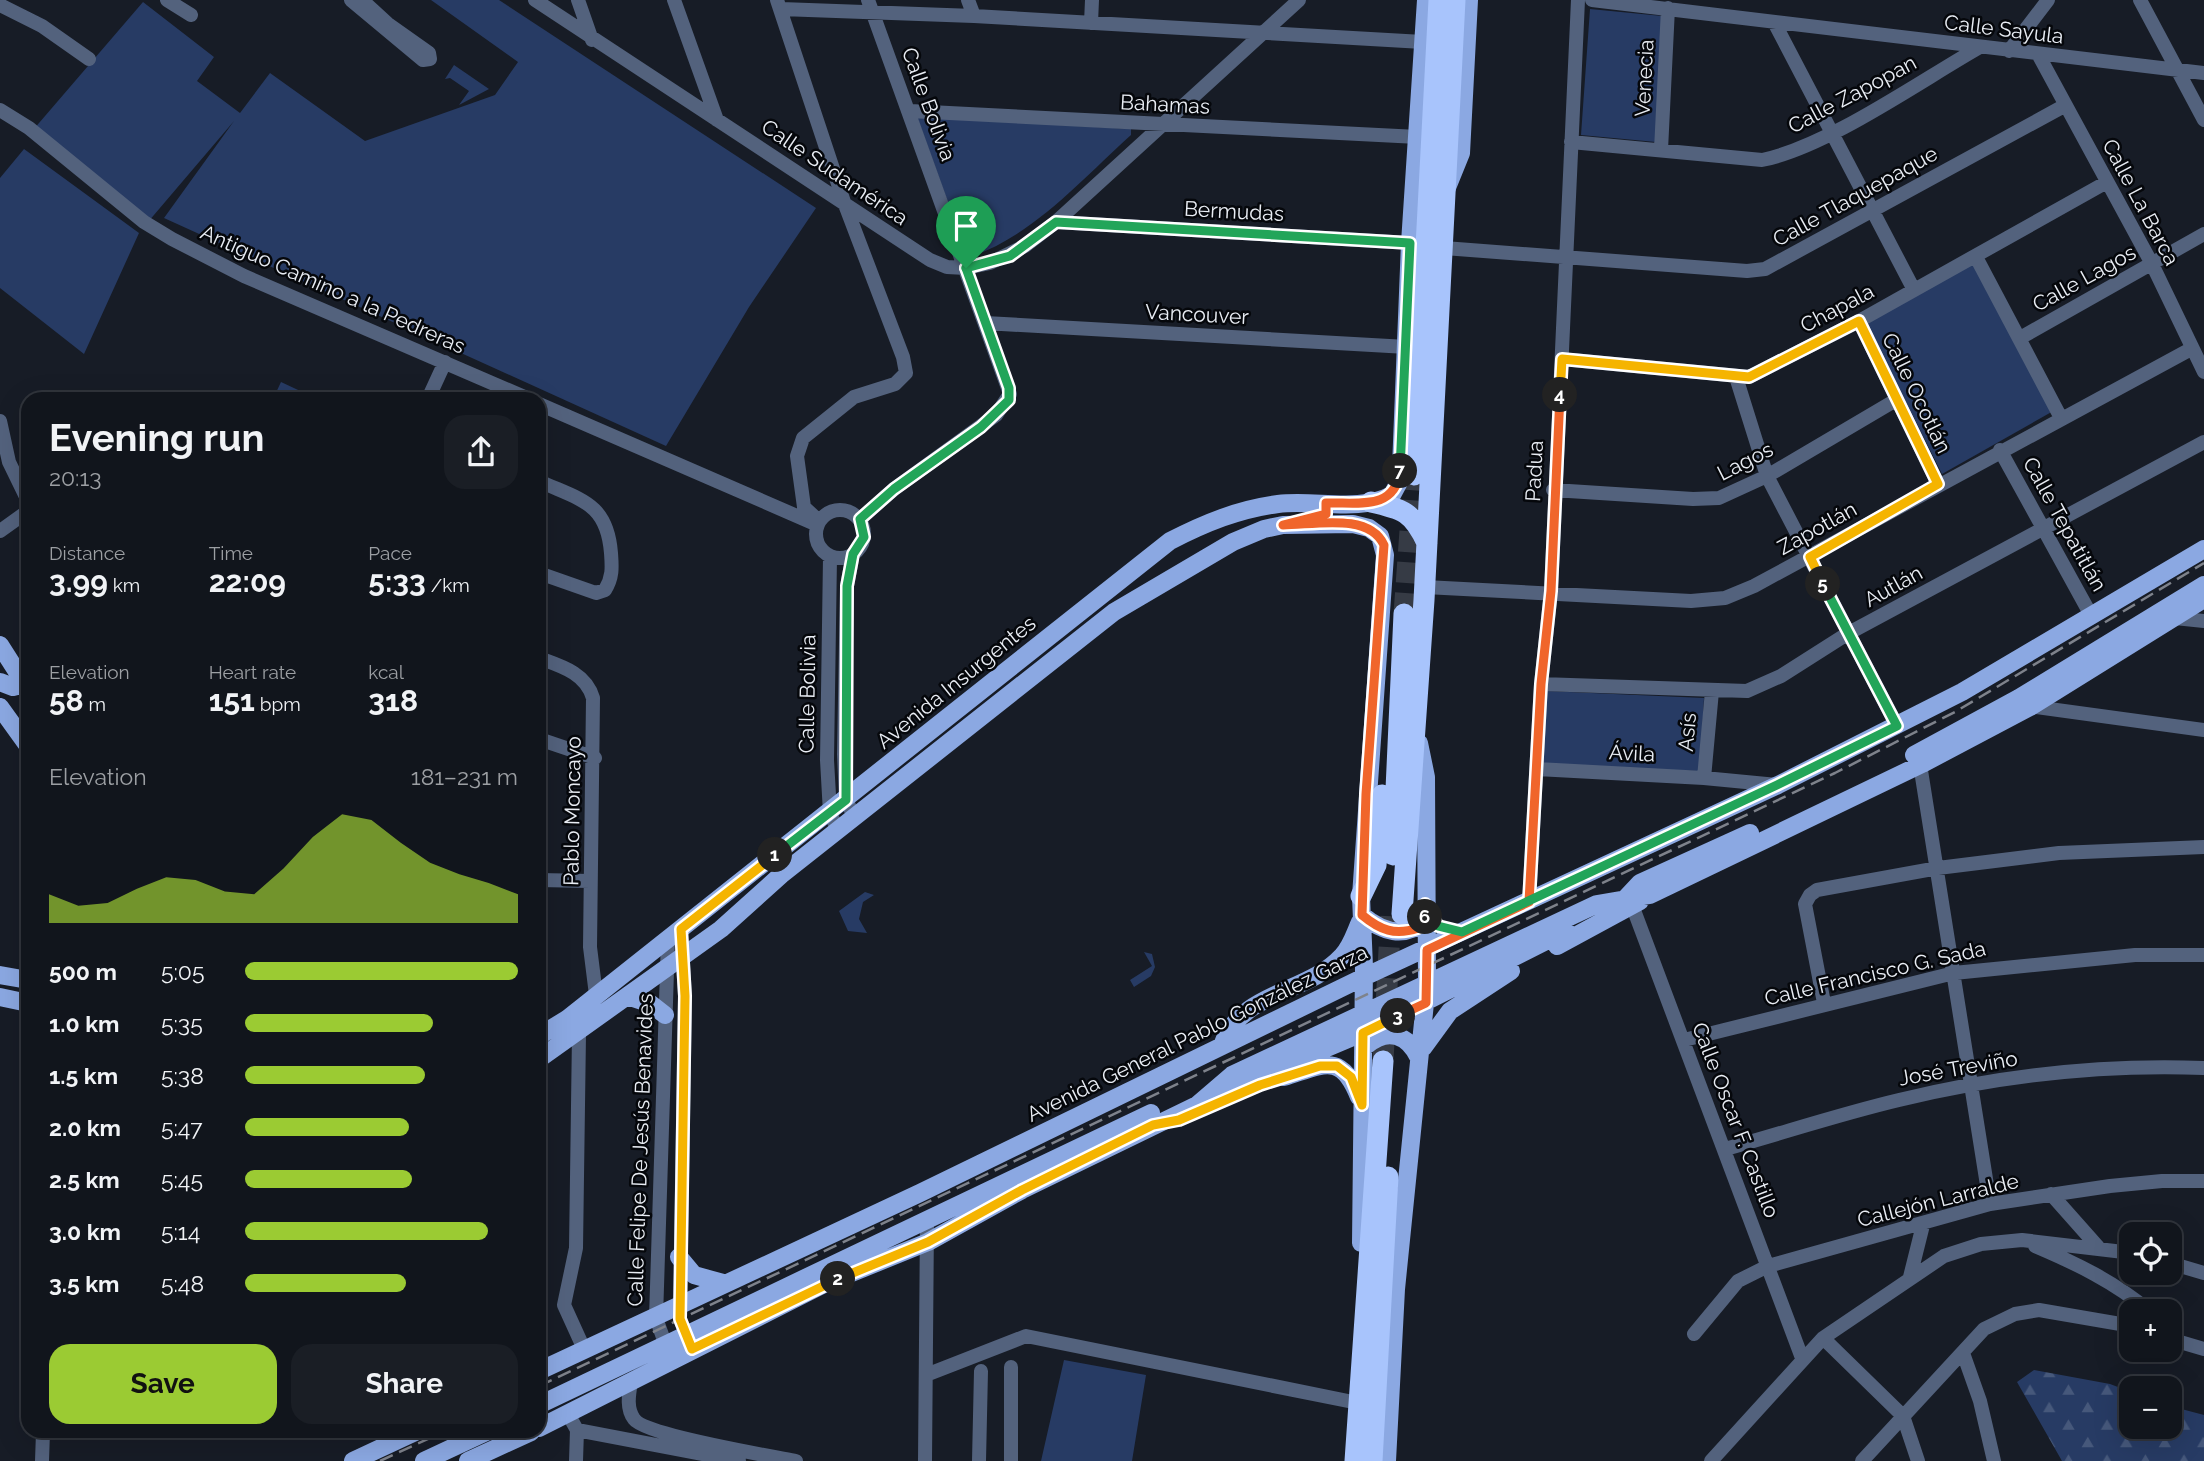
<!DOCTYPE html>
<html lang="en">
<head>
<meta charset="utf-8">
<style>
	:root { --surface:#11151c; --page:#1a1e25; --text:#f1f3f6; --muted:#9c9fa3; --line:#30343b; --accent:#9bcb33 }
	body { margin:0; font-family:Raleway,sans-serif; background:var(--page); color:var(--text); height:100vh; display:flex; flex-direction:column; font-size:26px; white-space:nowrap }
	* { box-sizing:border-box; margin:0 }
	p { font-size:23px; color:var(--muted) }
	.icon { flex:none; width:38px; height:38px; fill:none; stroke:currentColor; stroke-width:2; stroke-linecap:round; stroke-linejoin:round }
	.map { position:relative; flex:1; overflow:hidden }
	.panel { position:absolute; left:21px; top:392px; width:525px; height:1046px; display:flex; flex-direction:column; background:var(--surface); border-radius:21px; box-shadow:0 7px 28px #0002,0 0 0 2px var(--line) }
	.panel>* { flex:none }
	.buttons { position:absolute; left:2119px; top:1222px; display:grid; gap:14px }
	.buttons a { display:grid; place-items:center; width:63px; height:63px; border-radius:14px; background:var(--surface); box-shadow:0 7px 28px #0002,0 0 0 2px var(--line); font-size:35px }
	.pin { position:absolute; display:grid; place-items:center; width:60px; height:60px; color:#fff; margin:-72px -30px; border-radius:50% 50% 50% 0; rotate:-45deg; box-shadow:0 0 7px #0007 }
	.pin .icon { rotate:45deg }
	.km { position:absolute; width:35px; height:35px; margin:-18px; border-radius:50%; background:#222; color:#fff; font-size:19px; line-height:35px; text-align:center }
	.round { display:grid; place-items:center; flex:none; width:74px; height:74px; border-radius:21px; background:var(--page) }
	.head { display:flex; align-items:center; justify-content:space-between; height:119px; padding:0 28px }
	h1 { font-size:38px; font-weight:700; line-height:52px }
	.metrics { display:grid; grid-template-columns:repeat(3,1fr); gap:10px; height:119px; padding:7px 28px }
	.metrics div { display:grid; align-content:center }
	.metrics b { font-size:30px; font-weight:700 }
	.metrics small { font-size:19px; font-weight:400 }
	.metrics p { font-size:19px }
	.chart { height:196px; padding:14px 28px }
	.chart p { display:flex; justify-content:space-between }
	.chart svg { width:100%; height:126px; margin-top:7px; fill:var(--accent); opacity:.7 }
	.button { display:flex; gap:14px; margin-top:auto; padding:14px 28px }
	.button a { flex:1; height:80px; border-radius:21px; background:var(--accent); color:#111; font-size:28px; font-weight:700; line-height:80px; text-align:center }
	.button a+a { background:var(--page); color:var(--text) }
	ul { padding:0 28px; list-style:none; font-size:23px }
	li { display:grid; grid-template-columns:112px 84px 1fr; align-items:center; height:52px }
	li i { height:18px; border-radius:9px; background:var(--accent) }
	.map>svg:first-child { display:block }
</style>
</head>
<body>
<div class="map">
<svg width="2204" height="1461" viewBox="0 0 2204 1461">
	<defs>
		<pattern id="forest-firs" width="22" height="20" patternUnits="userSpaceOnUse" patternTransform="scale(1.75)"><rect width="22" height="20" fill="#273b64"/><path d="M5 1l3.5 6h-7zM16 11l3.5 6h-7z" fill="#46587b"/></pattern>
	</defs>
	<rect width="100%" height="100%" fill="#171c26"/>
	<path fill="#273b64" d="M 431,0 L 499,0 L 816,208 L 749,307 L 666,446 L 164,218 L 234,121 L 148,222 L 33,130 L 143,2 L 214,57 L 197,81 L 240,113 L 270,73 L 365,141 L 495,95 L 518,62 Z
		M 1590,9 L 1662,16 L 1656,142 L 1581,135 Z
		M 454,65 L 489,89 L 459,105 L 469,91 L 450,78 L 445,79 Z
		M 917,117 L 1131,129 L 1131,135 C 1082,179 1036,233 973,256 L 966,252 Z
		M 24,149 L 139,233 L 84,354 L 0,288 L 0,178 Z
		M 1976,261 L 2055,410 L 1942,474 L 1866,322 Z
		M 281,382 L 311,396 L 310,399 L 273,399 Z
		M 1546,691 L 1704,698 L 1700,771 L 1541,767 Z
		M 865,892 L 874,895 L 863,902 L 859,919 L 867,933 L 848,931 L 839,911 Z
		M 1144,952 L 1152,954 L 1155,967 L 1151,976 L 1134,987 L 1130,980 L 1152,966 Z
		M 1064,1360 L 1146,1375 L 1132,1461 L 1041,1461 Z"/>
	<path fill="url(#forest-firs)" d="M 2034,1370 L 2110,1384 L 2131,1392 L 2132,1426 L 2170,1426 L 2170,1406 L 2204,1415 L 2204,1461 L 2062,1461 L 2017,1382 Z"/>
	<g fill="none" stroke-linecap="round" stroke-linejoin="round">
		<path stroke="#363b45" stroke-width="21" stroke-dasharray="21 10" stroke-linecap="butt" d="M 1404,614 L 1414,475
			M 1383,1061 L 1391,913"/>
		<path stroke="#53627d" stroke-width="14" d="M 167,0 L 191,15
			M 351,0 L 423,60 L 430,59 L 429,53 L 388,24 L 362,0
			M 535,0 L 930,260 L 947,267 L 966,268 L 990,263 L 1025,246 L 1056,222 L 1299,0
			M 578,0 L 592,40
			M 674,0 L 717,120
			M 777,0 L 844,202 L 903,357 L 906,373 L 895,384 L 854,397 L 803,438 L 797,456 L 804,507 L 819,521
			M 968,0 L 974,16
			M 1592,0 L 2204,73
			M 2140,0 L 2204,120
			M 0,5 L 42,26 L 89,59
			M 781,9 L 974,16 L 1423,42
			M 1774,22 L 1914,290
			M 1091,23 L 1092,0
			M 2009,51 L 2048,0
			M 2038,54 L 2152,264 L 2204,372
			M 0,110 L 29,128 L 144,222 L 172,239 L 244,276 L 529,399
			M 910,111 L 1418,137
			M 1571,142 L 1762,160 C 1827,147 1920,81 1980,47
			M 1661,150 L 1668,8
			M 1056,222 L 1410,243
			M 1444,248 L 1747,271 L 1765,269 L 2064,106
			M 1976,257 L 2061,418
			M 1859,321 L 1938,484
			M 985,323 L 1407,347
			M 2020,338 L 2204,234
			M 1562,359 L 1749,377 L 1859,321 L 2107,182
			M 1736,377 L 1767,476 L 1897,726
			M 428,399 L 445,362
			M 539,404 L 813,523
			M 0,421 L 9,462 L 28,501
			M 2000,450 L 2092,617
			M 539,481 C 580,500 607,502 611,553 C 612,567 613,577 605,590 L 596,593 L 539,573
			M 1553,490 L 1693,499 L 1719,498 L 1767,476 L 1896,400
			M816 534a24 24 0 1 1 48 0a24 24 0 1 1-48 0Z
			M 860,519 L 894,489 L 996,415 L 1010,394 L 868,0
			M 0,531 L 28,511
			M 853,554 L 847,586 L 844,754 L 846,800 L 855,818
			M 830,557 L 827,760 L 830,813 L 838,831
			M 1425,587 L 1691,601 L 1725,598 L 1754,586 L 2191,349
			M 2172,614 L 2175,618 L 2204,621
			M 539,658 C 561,666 586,673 593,698 L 590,947 L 596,995
			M 1541,684 L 1747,691 L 1781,676 L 1847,634 L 2204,442
			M 2028,706 L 2204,730
			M 539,739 L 595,758
			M 1919,758 L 1990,1204
			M 1537,769 L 1704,778 L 1777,785
			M 1704,778 L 1712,691
			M 539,880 L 590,881
			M 1629,897 L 1802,1358
			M 1529,902 L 1541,684 L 1551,591 L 1578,0
			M 681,929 L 685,996 L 680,1307 L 680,1319 L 690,1345
			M 668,939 L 656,1318 L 665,1343 L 672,1353
			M 1824,1003 L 1805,904 L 1810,895 L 1817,890 L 1938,868 L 2059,853 L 2204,847
			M 579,1034 L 576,1248 L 564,1305 L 584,1349
			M 1684,1040 L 1954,973 L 2135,955 L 2204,955
			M 1725,1149 C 1783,1133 1840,1114 1899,1100 C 1998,1076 2102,1064 2204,1068
			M 2051,1194 L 2098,1247
			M 2035,1246 C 2075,1263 2115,1282 2149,1311
			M 2170,1263 L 2204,1273
			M 1910,1277 L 1923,1225
			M 1694,1334 L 1738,1281 L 1768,1266 L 1990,1204 L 2110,1186 L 2162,1181 L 2204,1181
			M 1823,1338 L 1903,1416 L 1918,1461
			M 2170,1339 L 2204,1349
			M 1963,1353 L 1980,1401 L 1994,1461
			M 926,1375 L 1026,1336 L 1358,1403
			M 631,1382 C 629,1394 626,1408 634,1419 C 645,1435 770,1456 796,1461
			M 568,1414 L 577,1430 L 739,1461
			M 42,1461 L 43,1432
			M 576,1461 L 577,1430
			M 925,1461 L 927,1221
			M 979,1461 L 981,1371
			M 1011,1461 L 1011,1367
			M 1711,1461 L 1823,1338 L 1944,1256 L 1981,1244 L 2022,1240 L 2132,1253
			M 1862,1461 L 1984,1329 L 2015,1314 L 2039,1310 L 2132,1326"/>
		<path stroke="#8ba8e2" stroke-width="18" d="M 1446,190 L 1461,153 L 1469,0
			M 0,645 L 28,689
			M 0,682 L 13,687 L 24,684
			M 0,707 L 28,746
			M 1914,755 L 2019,698 L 2204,585
			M 1625,899 L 1640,883 L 1750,833
			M 1362,915 C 1382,932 1404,939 1425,921
			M 1557,946 L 1640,901
			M 0,975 L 28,980
			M 627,996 L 651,1004 L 665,1015
			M 0,997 L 28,1003
			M 539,1036 L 567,1019 L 1170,541 C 1205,523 1239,509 1278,504 C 1314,499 1359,513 1392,495 L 1399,482 L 1401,467 L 1410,243 L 1426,0
			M 1367,1045 C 1388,1027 1408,1035 1419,1058
			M 1222,1046 C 1241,990 1306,995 1342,956 C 1351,947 1355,933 1360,922
			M 1423,1048 L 1450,1011 L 1511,971
			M 539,1059 L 721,929 L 781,875 L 1114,612 L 1233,542 L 1264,529 L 1283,525 L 1353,524 L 1369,528 L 1380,536 L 1385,555 L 1361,896 L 1364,967 L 1361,1243
			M 1284,1077 C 1323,1065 1341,1051 1359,1097
			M 1217,1090 L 1232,1088 L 1367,1031 L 1566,931
			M 679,1257 L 694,1275 L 723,1283
			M 539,1371 L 920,1193 L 1364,977 L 1778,785 L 1962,692 L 2204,549
			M 539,1405 L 1151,1113
			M 539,1428 L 822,1285 L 928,1242 L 1022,1190 L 1197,1105 L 1232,1075 L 1597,904 L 1650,895 L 1922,764 L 2030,707 L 2204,599
			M 353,1461 L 415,1432
			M 424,1461 L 486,1432
			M 468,1461 L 531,1432
			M 1387,1461 L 1396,1289 L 1427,983 L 1426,777 L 1419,743"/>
		<path stroke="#a8c4fc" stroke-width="21" d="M 1414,475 L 1439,0
			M 1371,502 C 1403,509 1413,512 1427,543
			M 1393,855 L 1404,614
			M 1361,896 L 1376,865 L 1382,795
			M 1402,914 L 1424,600 L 1455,0
			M 1355,1461 L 1383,1061
			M 1372,1461 L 1388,1177"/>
		<path stroke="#7e828b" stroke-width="2.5" stroke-dasharray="14 7" stroke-linecap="butt" d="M 539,1386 L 1835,773 L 1955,712 L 2204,563
			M 380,1461 L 443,1432"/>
	</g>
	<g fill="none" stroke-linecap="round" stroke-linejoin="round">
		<defs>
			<path id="split-1" d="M 775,855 L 846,800 L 847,586 L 853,554 L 864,537 L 860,519 L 894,489 L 981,427 L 1009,400 L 1009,388 L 966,268"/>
			<path id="split-2" d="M 775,855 L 681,929 L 685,996 L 680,1319 L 692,1349 L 838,1279"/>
			<path id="split-3" d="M 838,1279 L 928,1242 L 1022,1190 L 1153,1125 L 1179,1120 L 1260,1085 L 1320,1066 L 1337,1066 L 1351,1077 L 1362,1105 L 1363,1033 L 1398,1016"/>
			<path id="split-4" d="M 1398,1016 L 1426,1003 L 1427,950 L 1529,902 L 1541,684 L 1551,591 L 1560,395"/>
			<path id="split-5" d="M 1560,395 L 1562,359 L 1749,377 L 1859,321 L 1938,484 L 1810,557 L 1823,584"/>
			<path id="split-6" d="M 1425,917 L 1425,904 L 1438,926 L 1462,932 L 1777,785 L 1897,726 L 1823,584"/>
			<path id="split-7" d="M 1400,471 C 1395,511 1358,502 1326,503 L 1326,514 L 1283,525 C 1313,525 1369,512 1384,545 L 1366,794 L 1362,915 C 1380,930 1395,936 1418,928 L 1425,917"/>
			<path id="split-8" d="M 966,268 L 1010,256 L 1056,222 L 1410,243 L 1400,471"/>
		</defs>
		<use href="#split-1" stroke="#fff" stroke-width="14"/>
		<use href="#split-2" stroke="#fff" stroke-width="14"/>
		<use href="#split-3" stroke="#fff" stroke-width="14"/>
		<use href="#split-4" stroke="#fff" stroke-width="14"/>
		<use href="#split-5" stroke="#fff" stroke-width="14"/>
		<use href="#split-6" stroke="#fff" stroke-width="14"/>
		<use href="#split-7" stroke="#fff" stroke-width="14"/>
		<use href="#split-8" stroke="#fff" stroke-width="14"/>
		<use href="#split-1" stroke="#22a559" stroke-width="9"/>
		<use href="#split-2" stroke="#f5b400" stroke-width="9"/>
		<use href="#split-3" stroke="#f5b400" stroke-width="9"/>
		<use href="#split-4" stroke="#f0652b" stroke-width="9"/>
		<use href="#split-5" stroke="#f5b400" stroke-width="9"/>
		<use href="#split-6" stroke="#22a559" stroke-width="9"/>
		<use href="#split-7" stroke="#f0652b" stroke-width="9"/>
		<use href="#split-8" stroke="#22a559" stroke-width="9"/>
	</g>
	<g text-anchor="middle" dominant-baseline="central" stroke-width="5" stroke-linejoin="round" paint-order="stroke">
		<g font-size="21" fill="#e9edf4" stroke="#05070b">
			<text transform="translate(2004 29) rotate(7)">Calle Sayula</text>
			<text transform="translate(1644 78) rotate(-87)">Venecia</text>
			<text transform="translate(1852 94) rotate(-28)">Calle Zapopan</text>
			<text transform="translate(929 104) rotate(70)">Calle Bolivia</text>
			<text transform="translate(1165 104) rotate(3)">Bahamas</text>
			<text transform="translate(835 172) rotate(34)">Calle Sudamérica</text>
			<text transform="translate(1855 196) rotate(-29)">Calle Tlaquepaque</text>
			<text transform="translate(2141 202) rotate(62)">Calle La Barca</text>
			<text transform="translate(1234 211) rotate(3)">Bermudas</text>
			<text transform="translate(2084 278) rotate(-29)">Calle Lagos</text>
			<text transform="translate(333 289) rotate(24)">Antiguo Camino a la Pedreras</text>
			<text transform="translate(1837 308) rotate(-28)">Chapala</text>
			<text transform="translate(1197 314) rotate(3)">Vancouver</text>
			<text transform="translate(1917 393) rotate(64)">Calle Ocotlán</text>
			<text transform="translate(1745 461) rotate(-27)">Lagos</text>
			<text transform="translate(1534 471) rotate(-87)">Padua</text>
			<text transform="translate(2065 524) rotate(61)">Calle Tepatitlán</text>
			<text transform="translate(1817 528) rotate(-29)">Zapotlán</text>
			<text transform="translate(1893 586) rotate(-29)">Autlán</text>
			<text transform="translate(956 682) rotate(-39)">Avenida Insurgentes</text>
			<text transform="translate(807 694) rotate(-89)">Calle Bolivia</text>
			<text transform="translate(1687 732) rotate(-85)">Asís</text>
			<text transform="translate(1632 753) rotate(3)">Ávila</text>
			<text transform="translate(572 811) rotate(-89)">Pablo Moncayo</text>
			<text transform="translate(1875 973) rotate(-13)">Calle Francisco G. Sada</text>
			<text transform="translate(1197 1033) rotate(-26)">Avenida General Pablo González Garza</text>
			<text transform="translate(1958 1068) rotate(-10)">José Treviño</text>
			<text transform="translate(1736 1120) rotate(69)">Calle Oscar F. Castillo</text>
			<text transform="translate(640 1150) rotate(-88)">Calle Felipe De Jesús Benavides</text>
			<text transform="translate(1938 1200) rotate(-14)">Callejón Larralde</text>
		</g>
	</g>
</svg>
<div class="buttons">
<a><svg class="icon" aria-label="locate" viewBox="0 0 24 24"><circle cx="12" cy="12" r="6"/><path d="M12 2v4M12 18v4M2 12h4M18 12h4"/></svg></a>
<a>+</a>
<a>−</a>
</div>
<div class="pin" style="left:966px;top:268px;background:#1e9e55"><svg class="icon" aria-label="arrive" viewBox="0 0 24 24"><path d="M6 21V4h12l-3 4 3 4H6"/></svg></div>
<b class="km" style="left:775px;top:855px">1</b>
<b class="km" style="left:838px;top:1279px">2</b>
<b class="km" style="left:1398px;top:1016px">3</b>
<b class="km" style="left:1560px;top:395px">4</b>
<b class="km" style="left:1823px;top:584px">5</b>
<b class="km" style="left:1425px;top:917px">6</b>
<b class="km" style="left:1400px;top:471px">7</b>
<section class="panel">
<div class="head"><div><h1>Evening run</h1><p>20:13</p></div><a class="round"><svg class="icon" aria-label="share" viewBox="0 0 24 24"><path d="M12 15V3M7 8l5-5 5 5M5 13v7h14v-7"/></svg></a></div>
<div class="metrics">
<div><p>Distance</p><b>3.99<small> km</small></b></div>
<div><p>Time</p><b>22:09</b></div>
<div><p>Pace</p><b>5:33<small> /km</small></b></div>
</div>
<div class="metrics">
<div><p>Elevation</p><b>58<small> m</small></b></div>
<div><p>Heart rate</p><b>151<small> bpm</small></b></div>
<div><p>kcal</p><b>318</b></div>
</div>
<div class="chart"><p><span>Elevation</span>181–231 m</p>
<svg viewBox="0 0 160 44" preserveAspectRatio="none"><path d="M0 44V34L10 38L20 37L30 32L40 28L50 29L60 33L70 34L80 25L90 14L100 6L110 8L120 16L130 23L140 27L150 30L160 34V44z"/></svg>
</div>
<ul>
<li><b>500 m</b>5:05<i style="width:100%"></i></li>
<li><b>1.0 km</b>5:35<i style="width:69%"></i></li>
<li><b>1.5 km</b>5:38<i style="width:66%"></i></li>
<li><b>2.0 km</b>5:47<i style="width:60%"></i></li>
<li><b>2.5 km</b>5:45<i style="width:61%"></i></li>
<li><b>3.0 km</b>5:14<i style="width:89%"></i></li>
<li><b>3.5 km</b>5:48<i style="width:59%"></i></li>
</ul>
<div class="button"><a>Save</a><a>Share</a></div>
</section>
</div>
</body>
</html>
